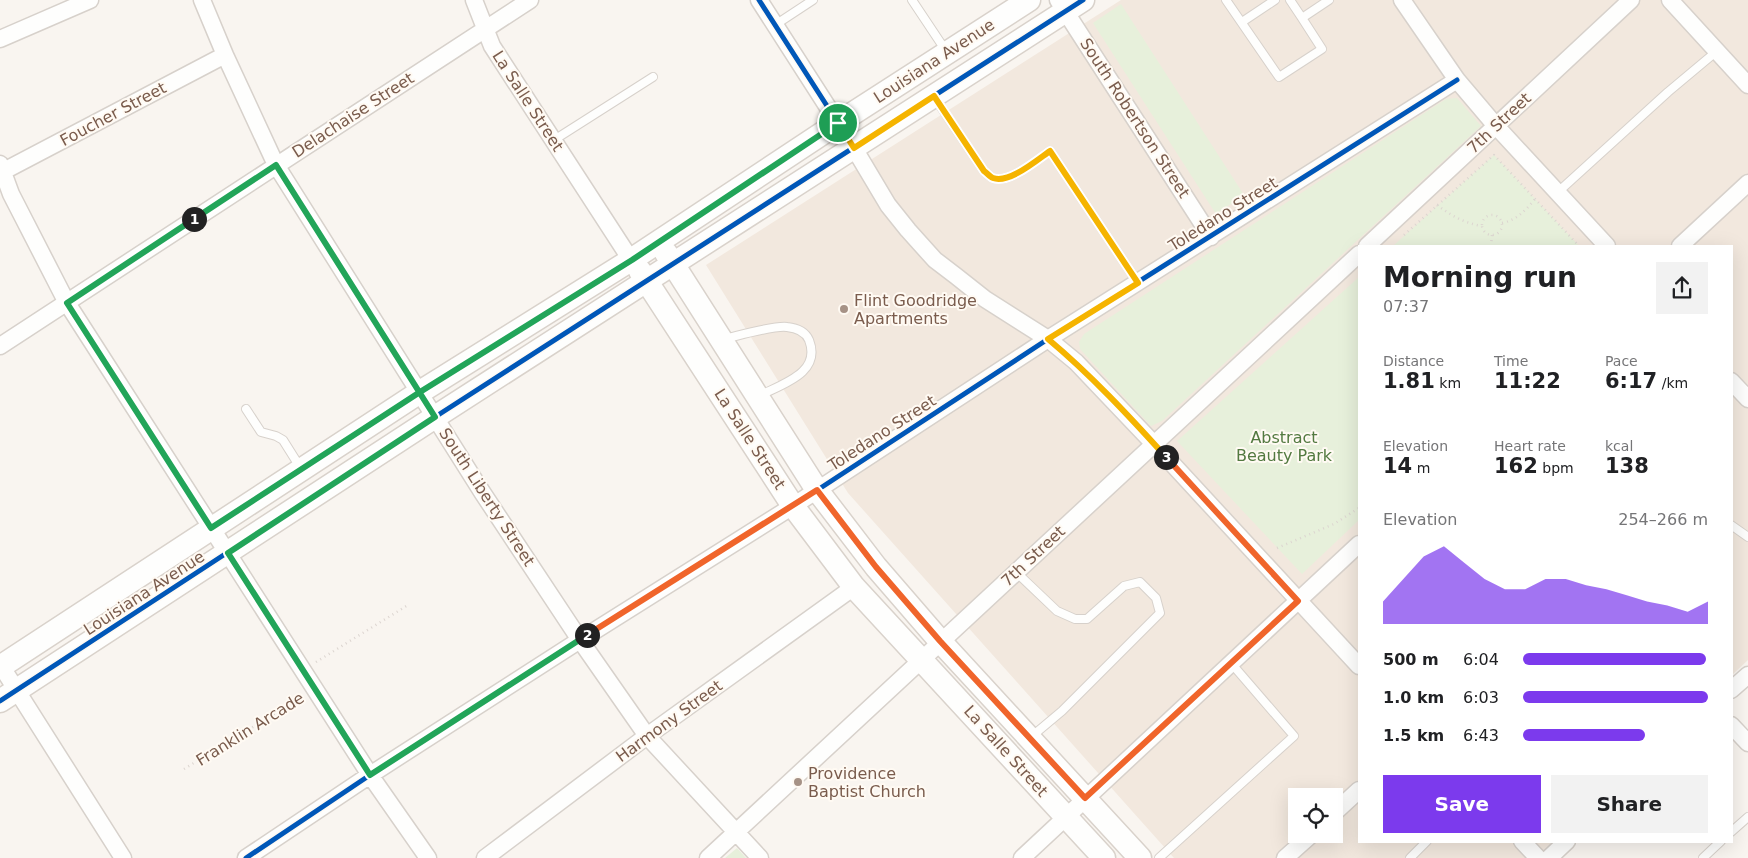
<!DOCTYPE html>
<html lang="en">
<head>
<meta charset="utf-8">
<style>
	:root { --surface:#fff; --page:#f2f2f2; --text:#202124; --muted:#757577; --accent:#7c3aed }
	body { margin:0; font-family:"DejaVu Sans",sans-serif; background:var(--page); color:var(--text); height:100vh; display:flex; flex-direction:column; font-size:19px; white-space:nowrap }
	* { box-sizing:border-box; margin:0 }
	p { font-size:16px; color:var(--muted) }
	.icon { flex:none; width:28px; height:28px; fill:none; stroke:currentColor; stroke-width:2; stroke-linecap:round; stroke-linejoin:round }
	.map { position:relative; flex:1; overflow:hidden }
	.details { position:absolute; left:1358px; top:245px; width:375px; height:598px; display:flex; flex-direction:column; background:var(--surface); border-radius:0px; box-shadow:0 5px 20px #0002 }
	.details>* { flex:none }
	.buttons { position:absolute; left:1288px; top:788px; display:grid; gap:10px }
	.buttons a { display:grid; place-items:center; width:55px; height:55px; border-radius:0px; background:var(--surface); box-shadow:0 5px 20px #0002; font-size:25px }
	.pin { position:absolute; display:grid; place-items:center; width:42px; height:42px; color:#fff; margin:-21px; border:2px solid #fff; border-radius:50%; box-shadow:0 1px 5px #0007 }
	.km { position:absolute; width:25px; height:25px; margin:-12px; border-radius:50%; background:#222; color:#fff; font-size:14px; line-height:25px; text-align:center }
	.round { display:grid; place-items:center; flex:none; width:52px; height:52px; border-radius:0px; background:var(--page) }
	.headline { display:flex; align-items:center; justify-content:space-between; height:85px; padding:0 25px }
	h1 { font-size:28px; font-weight:700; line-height:38px }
	.metrics { display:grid; grid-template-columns:repeat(3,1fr); gap:8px; height:85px; padding:5px 25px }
	.metrics div { display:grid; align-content:center }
	.metrics b { font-size:21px; font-weight:700 }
	.metrics small { font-size:14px; font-weight:400 }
	.metrics p { font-size:14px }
	.chart { height:140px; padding:10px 25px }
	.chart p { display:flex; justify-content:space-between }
	.chart svg { width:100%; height:90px; margin-top:5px; fill:var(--accent); opacity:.7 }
	.button { display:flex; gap:10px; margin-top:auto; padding:10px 25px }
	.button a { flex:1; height:58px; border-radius:0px; background:var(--accent); color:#fff; font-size:20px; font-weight:700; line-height:58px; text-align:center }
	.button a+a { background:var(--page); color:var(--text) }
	ul { padding:0 25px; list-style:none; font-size:16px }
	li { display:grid; grid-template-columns:80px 60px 1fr; align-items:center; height:38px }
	li i { height:12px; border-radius:6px; background:var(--accent) }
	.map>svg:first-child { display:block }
</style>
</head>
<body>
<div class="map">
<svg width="1748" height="858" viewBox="0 0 1748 858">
	<rect width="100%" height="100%" fill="#f9f5f0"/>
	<path fill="#f2e8de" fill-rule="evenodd" d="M 1121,0 L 1748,0 L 1748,660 L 1731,676 L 1731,246 L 1359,246 L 1359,841 L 1553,841 L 1535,858 L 1174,858 L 848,493 L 706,265 ZM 1296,796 L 1334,796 L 1334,834 L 1296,834 Z"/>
	<path fill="#e7f0db" d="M 1121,4 L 1244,195 L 1216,214 L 1093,23 Z
		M 1457,98 L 1481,126 L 1162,421 L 1151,426 L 1080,349 L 1079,342 L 1084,334 L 1446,99 Z
		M 1494,155 L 1579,246 L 1393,246 Z
		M 1359,277 L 1359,520 L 1302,574 L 1177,441 Z
		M 737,848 L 746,858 L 725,858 Z"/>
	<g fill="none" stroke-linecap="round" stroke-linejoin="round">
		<defs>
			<path id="lane" d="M 912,0 L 946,51
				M 1226,0 L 1279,77 L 1322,49 L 1302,18 L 1329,0
				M 1290,0 L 1302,18
				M 1242,22 L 1275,0
				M 775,25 L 813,0
				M 935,98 L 984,171 C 987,173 990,177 993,178 C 1009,184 1037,160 1050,151 L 1138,283
				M 554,140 L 653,77
				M 1558,192 L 1668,92 L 1717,51
				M 723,339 C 737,336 775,325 787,327 C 797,328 805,331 809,340 C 822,373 782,384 759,396
				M 246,409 L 261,432 L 276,436 L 283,440 L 300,467
				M 1731,525 L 1748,537
				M 1016,572 L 1057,611 L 1075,619 L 1087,619 L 1124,586 L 1140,582 L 1156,598 L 1160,613 L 1062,711 L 1031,737
				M 1731,832 L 1748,817
				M 1159,858 L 1294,736 L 1231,663
				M 1410,858 L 1427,841
				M 1703,858 L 1721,841"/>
			<path id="street" d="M 202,0 L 225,55 L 276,165 L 482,492 L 580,640 L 647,736 L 760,858
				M 474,0 L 492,46 L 631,260
				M 759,0 L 854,148 L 888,205 L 908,230 L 935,260 L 956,276 L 985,299 L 1048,339 L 1076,362 L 1154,444 L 1359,666
				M 1058,0 L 1211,237
				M 1402,0 L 1457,80 L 1496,126 L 1607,246
				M 1670,0 L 1748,85
				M 0,39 L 90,0
				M 0,164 L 11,194 L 67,303 L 370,775 L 428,858
				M 0,173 L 225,55
				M 1367,246 L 1631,0
				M 1680,246 L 1748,183
				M 0,346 L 530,0
				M 1731,381 L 1748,399
				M 0,664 L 123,858
				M 1731,690 L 1748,675
				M 1731,725 L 1748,743
				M 1334,813 L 1359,790
				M 1522,841 L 1538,858
				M 246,858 L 370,775 L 580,640 L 793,506 L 1048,339 L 1457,80
				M 485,858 L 647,736 L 854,587
				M 708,858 L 1359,254
				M 1022,858 L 1359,544
				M 1285,858 L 1312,834
				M 1549,858 L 1567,841"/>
			<path id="secondary" d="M 666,253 L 817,490 L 876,567 L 940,641 L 1140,858
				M 640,271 L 793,506 L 854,587 L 1104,858
				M 0,667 L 420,392 L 631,260 L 838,123 L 1029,0
				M 0,701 L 435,417 L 1083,0"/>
		</defs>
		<use href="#lane" stroke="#d7d1cb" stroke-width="10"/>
		<use href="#street" stroke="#d7d1cb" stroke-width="19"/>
		<use href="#secondary" stroke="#d9d2cb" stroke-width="25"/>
		<path stroke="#dcd5d0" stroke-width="2.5" stroke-dasharray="1 4" stroke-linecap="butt" d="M 1437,205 C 1452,216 1464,223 1482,226
			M1482 225a10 10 0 1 1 20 0a10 10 0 1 1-20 0Z
			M 1502,223 C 1517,220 1526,210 1535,199
			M 1404,235 L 1494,155 L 1579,246
			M 1491,246 L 1492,235
			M 1277,548 L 1334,524 L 1359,508
			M 316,662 L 408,605
			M 184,769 L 302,697"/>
		<use href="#lane" stroke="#fefefd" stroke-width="8"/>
		<use href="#street" stroke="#fefefd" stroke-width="16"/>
		<use href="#secondary" stroke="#fefefd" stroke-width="22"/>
		<defs>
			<path id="cycleway" d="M 759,0 L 854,148
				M 0,701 L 435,417 L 1083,0
				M 246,858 L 370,775 L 580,640 L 793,506 L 1048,339 L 1457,80"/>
		</defs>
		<use href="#cycleway" stroke="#fffaf3" stroke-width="8"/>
		<use href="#cycleway" stroke="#0057b8" stroke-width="5"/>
	</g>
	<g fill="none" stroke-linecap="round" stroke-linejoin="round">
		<defs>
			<path id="split-1" d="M 194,219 L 67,303 L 211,528 L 420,392 L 632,260 L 838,123"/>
			<path id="split-2" d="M 194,219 L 276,165 L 435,417 L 228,553 L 370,775 L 587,635"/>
			<path id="split-3" d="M 587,635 L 817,490 L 876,567 L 940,641 L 1085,798 L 1298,601 L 1166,457"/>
			<path id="split-4" d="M 838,123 L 854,148 L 934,96 L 984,171 C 987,173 990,177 993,178 C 1009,184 1037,160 1050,151 L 1138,283 L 1048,339 C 1091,375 1129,416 1166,457"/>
		</defs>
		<use href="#split-1" stroke="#fff" stroke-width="10"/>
		<use href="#split-2" stroke="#fff" stroke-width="10"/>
		<use href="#split-3" stroke="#fff" stroke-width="10"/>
		<use href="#split-4" stroke="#fff" stroke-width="10"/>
		<use href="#split-1" stroke="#22a559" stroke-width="6"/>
		<use href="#split-2" stroke="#22a559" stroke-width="6"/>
		<use href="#split-3" stroke="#f0652b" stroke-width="6"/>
		<use href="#split-4" stroke="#f5b400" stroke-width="6"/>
	</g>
	<g fill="#a69286" stroke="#fffaf3" stroke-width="2">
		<circle cx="844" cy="309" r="5"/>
		<circle cx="798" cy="782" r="5"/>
	</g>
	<g text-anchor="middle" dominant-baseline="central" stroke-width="4" stroke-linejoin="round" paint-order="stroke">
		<g font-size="16" fill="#7a5c4d" stroke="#fffaf3">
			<text transform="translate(934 61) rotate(-33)">Louisiana Avenue</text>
			<text transform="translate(528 101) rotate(57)">La Salle Street</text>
			<text transform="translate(113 114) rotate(-28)">Foucher Street</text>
			<text transform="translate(353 115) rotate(-33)">Delachaise Street</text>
			<text transform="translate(1135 118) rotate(57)">South Robertson Street</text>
			<text transform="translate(1499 123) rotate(-43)">7th Street</text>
			<text transform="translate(1223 214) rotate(-32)">Toledano Street</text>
			<text transform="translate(882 433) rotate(-33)">Toledano Street</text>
			<text transform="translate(750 439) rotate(57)">La Salle Street</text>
			<text transform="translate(487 497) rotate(57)">South Liberty Street</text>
			<text transform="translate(1033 556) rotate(-43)">7th Street</text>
			<text transform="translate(144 593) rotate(-33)">Louisiana Avenue</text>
			<text transform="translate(669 721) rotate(-36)">Harmony Street</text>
			<text transform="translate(250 729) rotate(-32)">Franklin Arcade</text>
			<text transform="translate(1006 751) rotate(48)">La Salle Street</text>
		</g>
		<g font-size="16" fill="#7a5c4d" stroke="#fffaf3" text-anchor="start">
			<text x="854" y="300">Flint Goodridge<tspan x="854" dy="18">Apartments</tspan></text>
			<text x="808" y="773">Providence<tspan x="808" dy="18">Baptist Church</tspan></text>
		</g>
		<g font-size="16" fill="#537a41" stroke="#fffaf3">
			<text x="1284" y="437">Abstract<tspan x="1284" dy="18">Beauty Park</tspan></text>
		</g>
	</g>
</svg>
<div class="buttons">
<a><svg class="icon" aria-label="locate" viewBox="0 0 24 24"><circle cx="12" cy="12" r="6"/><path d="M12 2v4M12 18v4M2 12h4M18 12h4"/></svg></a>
</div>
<div class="pin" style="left:838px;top:123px;background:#1e9e55"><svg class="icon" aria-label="arrive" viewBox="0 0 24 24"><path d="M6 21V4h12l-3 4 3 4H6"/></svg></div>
<b class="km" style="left:194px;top:219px">1</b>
<b class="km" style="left:587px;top:635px">2</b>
<b class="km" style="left:1166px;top:457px">3</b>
<section class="details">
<div class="headline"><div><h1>Morning run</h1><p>07:37</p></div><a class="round"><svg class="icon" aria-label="share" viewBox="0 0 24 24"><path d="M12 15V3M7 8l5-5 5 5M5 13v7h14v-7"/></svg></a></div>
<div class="metrics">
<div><p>Distance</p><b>1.81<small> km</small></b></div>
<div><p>Time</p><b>11:22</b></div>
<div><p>Pace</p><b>6:17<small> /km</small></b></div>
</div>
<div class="metrics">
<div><p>Elevation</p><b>14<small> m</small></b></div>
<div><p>Heart rate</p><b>162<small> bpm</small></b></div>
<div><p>kcal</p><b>138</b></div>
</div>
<div class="chart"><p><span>Elevation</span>254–266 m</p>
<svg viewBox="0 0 160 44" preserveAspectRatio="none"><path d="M0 44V33L10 22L20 11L30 6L40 14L50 22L60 27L70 27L80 22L90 22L100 25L110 27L120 30L130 33L140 35L150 38L160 33V44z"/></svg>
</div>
<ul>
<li><b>500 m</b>6:04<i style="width:99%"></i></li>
<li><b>1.0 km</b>6:03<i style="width:100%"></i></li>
<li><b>1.5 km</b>6:43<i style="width:66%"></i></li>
</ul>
<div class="button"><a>Save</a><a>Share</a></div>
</section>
</div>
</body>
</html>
